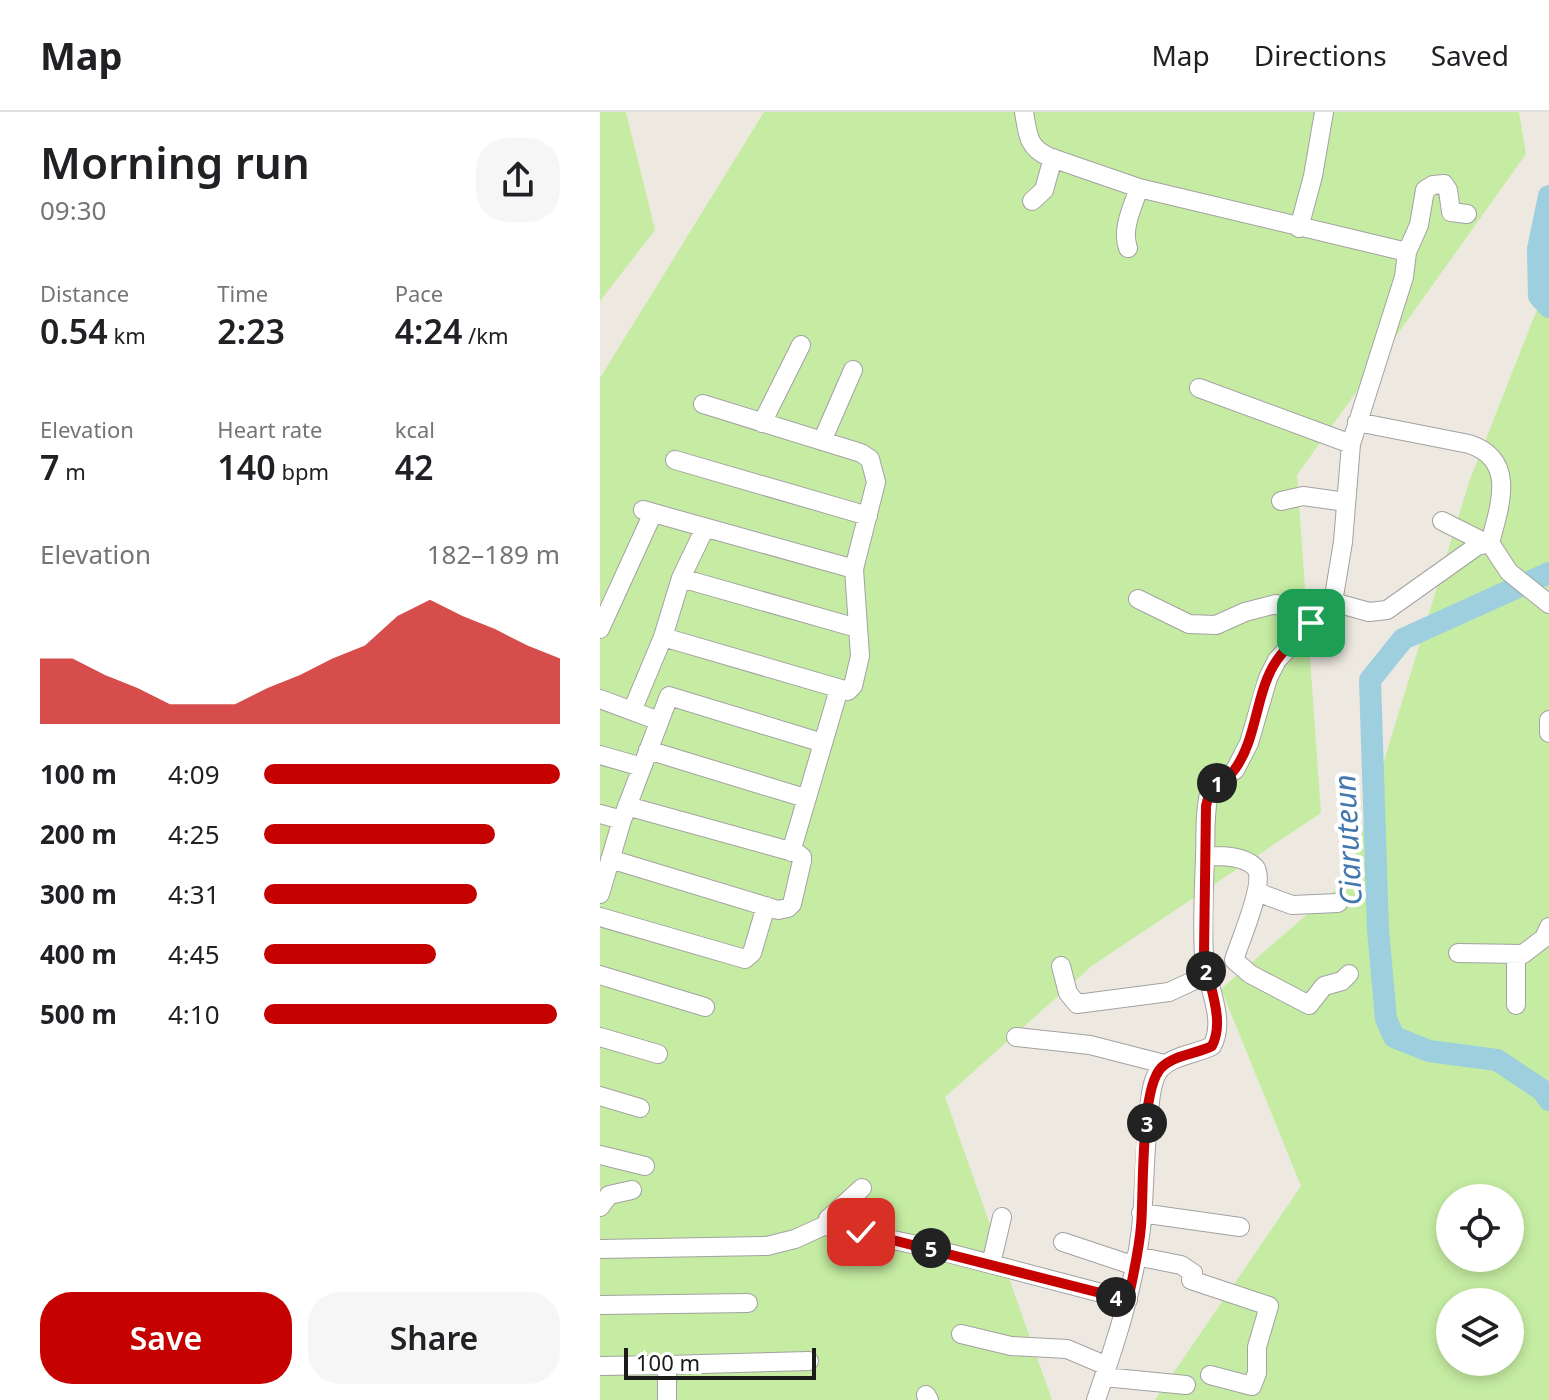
<!DOCTYPE html>
<html lang="en">
<head>
<meta charset="utf-8">
<style>
	:root { --surface:#fff; --page:#f6f6f6; --text:#202124; --muted:#757577; --line:#e0e0e0; --accent:#c60200 }
	body { margin:0; font-family:"Noto Sans",sans-serif; background:var(--page); color:var(--text); height:100vh; display:flex; flex-direction:column; font-size:30px; white-space:nowrap }
	* { box-sizing:border-box; margin:0 }
	p { font-size:26px; color:var(--muted) }
	.icon { flex:none; width:44px; height:44px; fill:none; stroke:currentColor; stroke-width:2; stroke-linecap:round; stroke-linejoin:round }
	.map { position:relative; flex:1; overflow:hidden }
	.panel { display:flex; flex-direction:column; background:var(--surface); width:600px }
	.panel>* { flex:none }
	.controls { position:absolute; left:836px; top:1072px; display:grid; gap:16px }
	.controls a { display:grid; place-items:center; width:88px; height:88px; border-radius:50%; background:var(--surface); box-shadow:0 4px 12px #0003; font-size:40px }
	.scale { position:absolute; left:24px; bottom:20px; width:192px; box-sizing:border-box; padding-left:8px; border:4px solid #1b1b1b; border-top:0; font-size:22px; line-height:28px; white-space:nowrap; color:#1b1b1b; -webkit-text-stroke:6px #fff; paint-order:stroke }
	.pin { position:absolute; display:grid; place-items:center; width:68px; height:68px; color:#fff; margin:-34px; border-radius:16px; box-shadow:0 4px 12px #0006 }
	.km { position:absolute; width:40px; height:40px; margin:-20px; border-radius:50%; background:#222; color:#fff; font-size:22px; line-height:40px; text-align:center }
	.round { display:grid; place-items:center; flex:none; width:84px; height:84px; border-radius:32px; background:var(--page) }
	.head { display:flex; align-items:center; justify-content:space-between; height:136px; padding:0 40px }
	h1 { font-size:44px; font-weight:600; line-height:60px }
	.metrics { display:grid; grid-template-columns:repeat(3,1fr); gap:12px; height:136px; padding:8px 40px }
	.metrics div { display:grid; align-content:center }
	.metrics b { font-size:34px; font-weight:600 }
	.metrics small { font-size:22px; font-weight:400 }
	.metrics p { font-size:22px }
	.chart { height:224px; padding:16px 40px }
	.chart p { display:flex; justify-content:space-between }
	.chart svg { width:100%; height:144px; margin-top:8px; fill:var(--accent); opacity:.7 }
	.action { display:flex; gap:16px; margin-top:auto; padding:16px 40px }
	.action a { flex:1; height:92px; border-radius:32px; background:var(--accent); color:#fff; font-size:32px; font-weight:600; line-height:92px; text-align:center }
	.action a+a { background:var(--page); color:var(--text) }
	ul { padding:0 40px; list-style:none; font-size:26px }
	li { display:grid; grid-template-columns:128px 96px 1fr; align-items:center; height:60px }
	li i { height:20px; border-radius:10px; background:var(--accent) }
	header { display:flex; align-items:center; gap:48px; box-sizing:border-box; height:112px; padding:0 40px; background:var(--surface); border-bottom:2px solid var(--line) }
	header strong { font-size:38px }
	nav { display:flex; gap:44px; margin-inline-start:auto; font-size:28px }
	main { display:flex; flex:1; min-height:0 }
	.map>svg:first-child { display:block }
</style>
</head>
<body>
<header>
<strong>Map</strong>
<nav><a>Map</a><a>Directions</a><a>Saved</a></nav>
</header>
<main>
<section class="panel">
<div class="head"><div><h1>Morning run</h1><p>09:30</p></div><a class="round"><svg class="icon" aria-label="share" viewBox="0 0 24 24"><path d="M12 15V3M7 8l5-5 5 5M5 13v7h14v-7"/></svg></a></div>
<div class="metrics">
<div><p>Distance</p><b>0.54<small> km</small></b></div>
<div><p>Time</p><b>2:23</b></div>
<div><p>Pace</p><b>4:24<small> /km</small></b></div>
</div>
<div class="metrics">
<div><p>Elevation</p><b>7<small> m</small></b></div>
<div><p>Heart rate</p><b>140<small> bpm</small></b></div>
<div><p>kcal</p><b>42</b></div>
</div>
<div class="chart"><p><span>Elevation</span>182–189 m</p>
<svg viewBox="0 0 160 44" preserveAspectRatio="none"><path d="M0 44V24L10 24L20 29L30 33L40 38L50 38L60 38L70 33L80 29L90 24L100 20L110 11L120 6L130 11L140 15L150 20L160 24V44z"/></svg>
</div>
<ul>
<li><b>100 m</b>4:09<i style="width:100%"></i></li>
<li><b>200 m</b>4:25<i style="width:78%"></i></li>
<li><b>300 m</b>4:31<i style="width:72%"></i></li>
<li><b>400 m</b>4:45<i style="width:58%"></i></li>
<li><b>500 m</b>4:10<i style="width:99%"></i></li>
</ul>
<div class="action"><a>Save</a><a>Share</a></div>
</section>
<div class="map">
<svg width="949" height="1288" viewBox="0 0 949 1288">
	<rect width="100%" height="100%" fill="#eee9e0"/>
	<path fill="#c5eca2" fill-rule="evenodd" d="M 0,0 L 26,0 L 55,118 L 0,189 Z
		M 164,0 L 919,0 L 926,42 L 697,363 L 721,701 L 493,853 L 345,985 L 452,1288 L 0,1288 L 0,266 Z
		M 949,167 L 949,1288 L 555,1288 L 701,1074 L 621,877 L 748,767 L 869,370 ZM 850,1086 L 910,1086 L 910,1146 L 850,1146 ZM 850,1190 L 910,1190 L 910,1250 L 850,1250 Z"/>
	<g fill="none" stroke-linecap="round" stroke-linejoin="round">
		<path stroke="#9dcfde" stroke-width="22" d="M 949,84 L 938,137 L 939,184 L 949,195
			M 949,461 L 803,527 L 770,568 L 778,818 L 786,907 L 794,925 L 829,939 L 897,948 L 942,978 L 949,988"/>
		<defs>
			<path id="minor" d="M 424,0 C 428,22 427,35 449,45 L 539,76 L 807,140 L 804,165 L 751,332 L 743,430 L 733,490 L 677,548 L 668,566 L 649,631 L 635,658 L 615,672 L 609,682 C 604,703 606,724 605,744 C 604,777 602,811 604,844 C 606,873 627,907 612,934 C 597,942 568,944 558,960 C 551,971 550,988 549,1001 C 544,1040 545,1079 541,1117 C 534,1176 515,1232 496,1288
				M 432,89 L 444,78 L 453,46
				M 699,116 L 713,64 L 724,0
				M 528,136 C 521,117 533,94 539,76
				M 807,140 L 819,113 L 825,78 L 833,73 L 844,72 L 848,78 L 851,100 L 867,102
				M 599,276 L 751,332
				M 757,310 L 869,332 C 917,348 900,393 890,431
				M 162,311 L 201,233
				M 222,329 L 253,258
				M 75,348 L 268,404
				M 681,389 L 703,384 L 746,390
				M 43,398 L 254,457
				M 842,409 L 886,431
				M 81,466 L 257,516
				M 538,487 L 589,512 L 616,513 L 645,500 L 676,492 L 711,511
				M 733,490 L 769,500 L 787,498 L 877,434 L 890,431 L 909,460 L 949,492
				M 0,517 L 53,401
				M 63,525 L 248,579 L 253,574 L 260,544 L 254,457 L 276,370 L 270,347 L 261,341 L 103,292
				M 0,587 L 59,609
				M 32,599 L 63,525 L 81,466 L 105,416
				M 949,608 L 949,621
				M 48,638 L 205,686
				M 0,643 L 42,655
				M 0,702 L 22,708
				M 191,740 L 239,577
				M 605,744 C 621,744 643,743 655,755 C 667,769 639,831 634,848 L 650,862 L 709,893 L 724,874 L 742,869 L 749,862
				M 10,747 L 178,798 L 188,796 L 192,792 L 202,749 L 202,745 L 197,741 L 27,694
				M 657,780 L 692,793 L 738,791
				M 0,782 L 22,708 L 69,584 L 223,631
				M 0,805 L 145,847 L 152,841 L 166,794
				M 858,841 L 923,842 L 944,826 L 949,815
				M 916,842 L 916,893
				M 461,854 L 468,881 L 477,892 L 569,880 L 606,863
				M 0,863 L 105,895
				M 0,925 L 58,942
				M 416,925 L 490,933 L 564,952
				M 0,984 L 40,996
				M 0,1043 L 45,1054
				M 262,1076 L 228,1107 L 230,1115 L 322,1134 L 528,1188
				M 0,1095 L 9,1083 L 32,1078
				M 541,1101 L 640,1115
				M 463,1130 L 535,1154
				M 0,1137 L 167,1134 L 195,1127 L 228,1112
				M 536,1144 L 581,1153 L 593,1161 L 591,1168 L 669,1194 L 657,1235 L 657,1261 L 652,1274 L 610,1263
				M 391,1152 L 402,1105
				M 0,1193 L 148,1191
				M 361,1222 L 411,1234 L 467,1237 L 507,1254
				M 67,1253 L 209,1249
				M 0,1254 L 67,1253 L 67,1288
				M 504,1265 L 586,1273
				M 326,1283 L 329,1288"/>
		</defs>
		<use href="#minor" stroke="#a2a2a2" stroke-width="20"/>
		<use href="#minor" stroke="#fff" stroke-width="18"/>
	</g>
	<g fill="none" stroke-linecap="round" stroke-linejoin="round">
		<defs>
			<path id="route" d="M 261,1120 L 528,1188 C 533,1164 539,1139 541,1114 C 544,1082 540,978 561,956 C 573,943 597,942 612,934 C 626,907 607,871 604,842 L 606,694 C 612,666 622,676 635,657 C 658,625 655,580 677,548 C 686,535 700,523 711,511"/>
		</defs>
		<use href="#route" stroke="#fff" stroke-width="16"/>
		<use href="#route" stroke="#c60200" stroke-width="10"/>
	</g>
	<g text-anchor="middle" dominant-baseline="central" stroke-width="8" stroke-linejoin="round" paint-order="stroke">
		<g font-size="30" font-style="italic" fill="#4378af" stroke="#fff">
			<text transform="translate(747 728) rotate(-93)">Ciaruteun</text>
		</g>
	</g>
</svg>
<div class="controls">
<a><svg class="icon" aria-label="locate" viewBox="0 0 24 24"><circle cx="12" cy="12" r="6"/><path d="M12 2v4M12 18v4M2 12h4M18 12h4"/></svg></a>
<a><svg class="icon" aria-label="layers" viewBox="0 0 24 24"><path d="M12 4l9 5-9 5-9-5zM3 14l9 5 9-5"/></svg></a>
</div>
<div class="scale">100 m</div>
<div class="pin" style="left:711px;top:511px;background:#1e9e55"><svg class="icon" aria-label="arrive" viewBox="0 0 24 24"><path d="M6 21V4h12l-3 4 3 4H6"/></svg></div>
<div class="pin" style="left:261px;top:1120px;background:#d93025"><svg class="icon" aria-label="check" viewBox="0 0 24 24"><path d="M5 12l5 5 9-10"/></svg></div>
<b class="km" style="left:617px;top:671px">1</b>
<b class="km" style="left:606px;top:859px">2</b>
<b class="km" style="left:547px;top:1011px">3</b>
<b class="km" style="left:516px;top:1185px">4</b>
<b class="km" style="left:331px;top:1136px">5</b>
</div>
</main>
</body>
</html>
